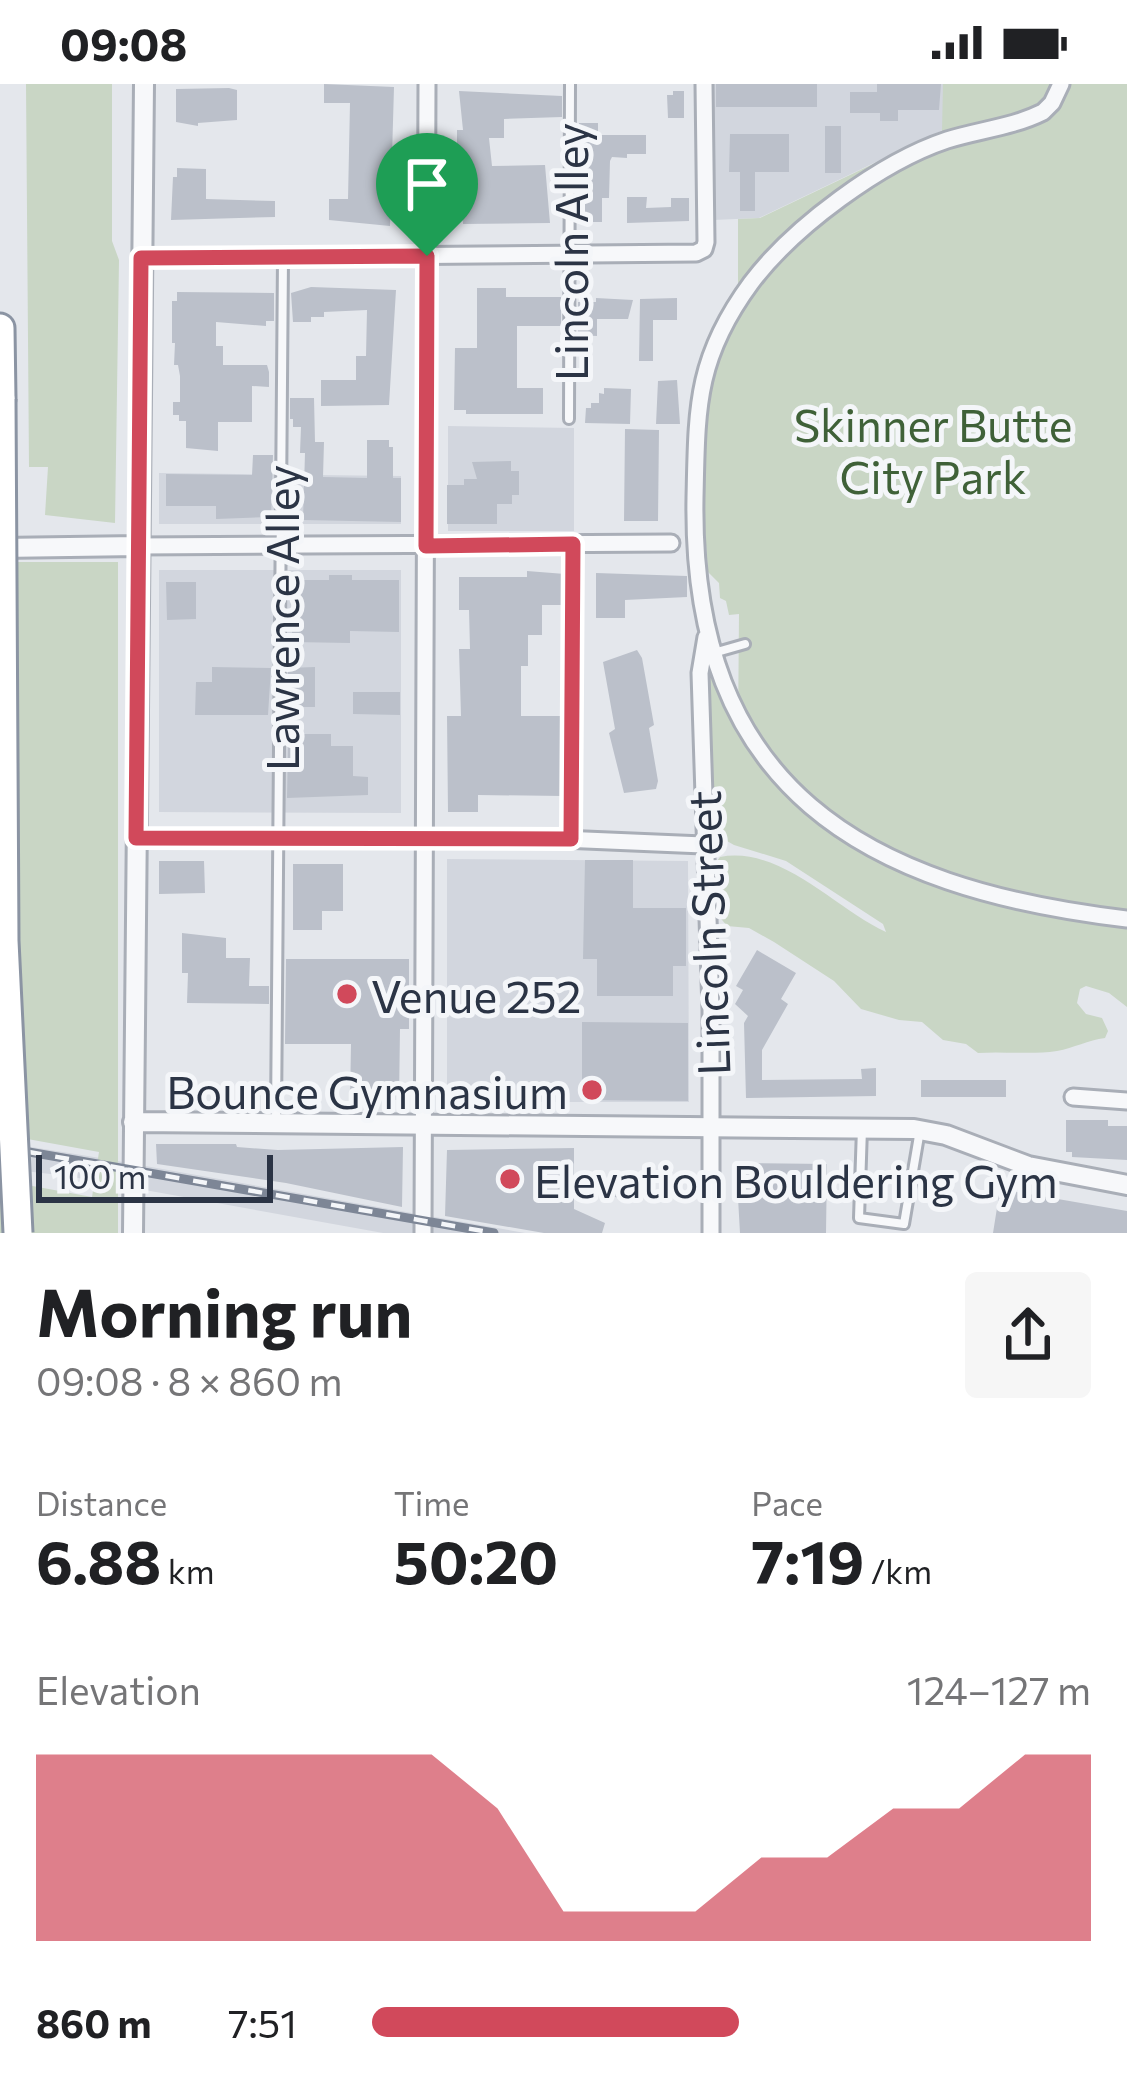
<!DOCTYPE html>
<html lang="en">
<head>
<meta charset="utf-8">
<style>
	:root { --surface:#fff; --page:#f6f6f6; --text:#202124; --muted:#757577; --accent:#d1495b }
	body { margin:0; font-family:Commissioner,sans-serif; background:var(--page); color:var(--text); height:100vh; display:flex; flex-direction:column; font-size:45px; white-space:nowrap }
	* { box-sizing:border-box; margin:0 }
	p { font-size:39px; color:var(--muted) }
	.icon { flex:none; width:66px; height:66px; fill:none; stroke:currentColor; stroke-width:2; stroke-linecap:round; stroke-linejoin:round }
	.map { position:relative; height:1149px; overflow:hidden }
	.sheet { display:flex; flex-direction:column; background:var(--surface); flex:1 }
	.sheet>* { flex:none }
	.scale { position:absolute; left:36px; bottom:30px; width:237px; box-sizing:border-box; padding-left:12px; border:6px solid #2b3445; border-top:0; font-size:33px; line-height:42px; white-space:nowrap; color:#2b3445; -webkit-text-stroke:9px #f4f6f9; paint-order:stroke }
	.pin { position:absolute; display:grid; place-items:center; width:102px; height:102px; color:#fff; margin:-123px -51px; border-radius:50% 50% 50% 0; rotate:-45deg; box-shadow:0 0 12px #0007 }
	.pin .icon { rotate:45deg }
	.round { display:grid; place-items:center; flex:none; width:126px; height:126px; border-radius:12px; background:var(--page) }
	.headline { display:flex; align-items:center; justify-content:space-between; height:204px; padding:0 36px }
	h1 { font-size:66px; font-weight:700; line-height:90px }
	.metrics { display:grid; grid-template-columns:repeat(3,1fr); gap:18px; height:204px; padding:12px 36px }
	.metrics div { display:grid; align-content:center }
	.metrics b { font-size:60px; font-weight:700 }
	.metrics small { font-size:33px; font-weight:400 }
	.metrics p { font-size:33px }
	.chart { height:336px; padding:24px 36px }
	.chart p { display:flex; justify-content:space-between }
	.chart svg { width:100%; height:216px; margin-top:12px; fill:var(--accent); opacity:.7 }
	ul { padding:0 36px; list-style:none; font-size:39px }
	li { display:grid; grid-template-columns:192px 144px 1fr; align-items:center; height:90px }
	li i { height:30px; border-radius:15px; background:var(--accent) }
	.status { display:flex; justify-content:space-between; align-items:center; height:84px; padding:0 60px; background:var(--surface); direction:ltr }
	.status svg { height:33px; fill:currentColor }
	.map>svg:first-child { display:block }
</style>
</head>
<body>
<div class="status"><b>09:08</b><svg viewBox="0 0 49 12"><path d="M0 12V9h3v3zM5 12V6h3v6zM10 12V3h3v9zM15 12V0h3v12zM26 1h20v11H26zM47 4h2v5h-2z"/></svg></div>
<div class="map">
<svg width="1127" height="1149" viewBox="0 0 1127 1149">
	<rect width="100%" height="100%" fill="#e4e7ec"/>
	<path fill="#d2d6de" d="M 710,0 L 943,0 L 943,46 L 759,134 L 713,136 Z
		M 448,342 L 574,344 L 574,447 L 448,447 Z
		M 159,389 L 401,392 L 401,440 L 159,440 Z
		M 159,486 L 401,486 L 401,729 L 159,728 Z
		M 447,775 L 688,777 L 689,1018 L 447,1018 Z
		M 0,1058 L 100,1074 L 525,1149 L 383,1149 L 67,1092 L 0,1084 Z"/>
	<path fill="#c9d6c5" d="M 26,0 L 112,0 L 112,157 L 119,176 L 115,439 L 45,431 L 48,383 L 29,383 Z
		M 943,0 L 1127,0 L 1127,923 L 1109,909 L 1086,902 L 1080,905 L 1077,919 L 1086,930 L 1102,934 L 1108,947 L 1105,954 C 1088,956 1074,964 1057,967 C 1031,971 1004,967 978,969 L 966,960 L 943,956 L 922,938 L 899,936 L 861,925 L 834,897 L 774,858 L 749,844 L 727,842 L 718,831 L 715,780 L 720,773 C 780,761 837,826 886,848 L 883,840 L 786,777 L 734,761 L 713,749 L 707,581 L 716,580 L 729,632 L 738,647 L 739,530 L 729,531 L 726,517 L 720,514 L 719,499 L 708,488 C 703,411 687,298 738,233 L 738,135 L 760,134 L 942,47 Z
		M 0,478 L 118,478 L 118,1149 L 0,1149 L 0,1096 L 92,1113 L 99,1068 L 0,1050 Z"/>
	<path fill="#bbc0ca" d="M 324,0 L 394,3 L 390,142 L 329,136 L 329,115 L 348,115 L 350,19 L 324,19 Z
		M 716,0 L 817,0 L 817,23 L 716,23 Z
		M 877,0 L 941,0 L 939,26 L 898,26 L 898,37 L 880,37 L 880,29 L 850,29 L 850,8 L 877,8 Z
		M 229,4 L 237,6 L 237,36 L 198,39 L 198,42 L 176,38 L 176,5 Z
		M 459,7 L 562,12 L 562,33 L 504,35 L 504,54 L 489,54 L 492,82 L 545,81 L 550,139 L 463,140 L 457,67 L 457,46 L 463,46 Z
		M 673,7 L 684,7 L 684,34 L 668,34 L 667,11 L 673,11 Z
		M 579,39 L 598,39 L 598,51 L 646,51 L 646,70 L 627,70 L 627,74 L 612,73 L 610,77 L 609,114 L 602,114 L 602,138 L 584,138 L 584,59 L 580,59 Z
		M 825,42 L 841,42 L 841,89 L 825,89 Z
		M 730,50 L 789,50 L 789,88 L 755,88 L 755,127 L 740,127 L 740,88 L 729,88 Z
		M 177,84 L 206,85 L 206,115 L 275,117 L 275,133 L 171,136 L 173,93 L 177,93 Z
		M 627,113 L 647,113 L 646,124 L 671,123 L 671,114 L 689,114 L 689,137 L 627,139 Z
		M 311,203 L 396,206 L 389,321 L 321,322 L 321,296 L 356,296 L 356,272 L 366,272 L 367,226 L 324,228 L 324,233 L 311,233 L 311,238 L 293,238 L 291,209 Z
		M 477,204 L 506,204 L 506,213 L 561,213 L 561,242 L 517,242 L 517,304 L 543,304 L 543,330 L 466,330 L 466,326 L 454,326 L 455,264 L 477,264 Z
		M 177,208 L 274,209 L 274,237 L 266,237 L 266,242 L 216,238 L 216,262 L 223,262 L 223,281 L 267,281 L 269,288 L 269,303 L 252,302 L 252,338 L 218,338 L 218,367 L 186,364 L 186,337 L 179,337 L 179,331 L 173,331 L 173,318 L 180,318 L 180,292 L 178,281 L 174,281 L 175,259 L 172,259 L 172,217 L 177,217 Z
		M 596,214 L 633,216 L 628,235 L 597,235 L 597,252 L 578,251 L 578,218 L 596,218 Z
		M 677,214 L 677,236 L 653,236 L 653,277 L 639,277 L 640,215 Z
		M 677,296 L 680,340 L 656,340 L 658,297 Z
		M 604,304 L 631,305 L 630,340 L 585,339 L 586,324 L 591,324 L 591,319 L 599,319 L 599,309 L 604,310 Z
		M 290,314 L 314,314 L 315,358 L 324,358 L 323,393 L 367,394 L 367,356 L 389,356 L 389,363 L 393,363 L 393,394 L 401,394 L 401,438 L 303,436 L 305,369 L 300,369 L 301,343 L 293,343 L 293,335 L 290,335 Z
		M 625,345 L 659,346 L 658,437 L 624,437 Z
		M 253,371 L 273,371 L 271,433 L 216,435 L 216,422 L 166,422 L 166,390 L 252,391 Z
		M 511,377 L 511,387 L 519,387 L 519,411 L 512,411 L 512,420 L 497,420 L 497,440 L 447,440 L 447,401 L 464,401 L 464,395 L 477,395 L 472,378 Z
		M 527,487 L 565,490 L 564,521 L 542,521 L 542,551 L 528,551 L 528,582 L 521,582 L 521,632 L 561,632 L 563,712 L 478,711 L 478,728 L 448,728 L 447,632 L 461,632 L 459,565 L 470,565 L 469,526 L 459,526 L 459,493 L 527,493 Z
		M 596,489 L 687,492 L 687,513 L 625,516 L 625,534 L 596,534 Z
		M 329,491 L 352,491 L 352,496 L 399,496 L 399,548 L 350,547 L 350,559 L 292,558 L 292,496 L 329,496 Z
		M 166,498 L 196,498 L 196,535 L 167,536 Z
		M 637,566 L 642,574 L 654,641 L 649,644 L 658,697 L 656,705 L 624,709 L 609,649 L 615,645 L 603,578 Z
		M 212,583 L 271,584 L 268,631 L 195,631 L 196,598 L 212,598 Z
		M 315,583 L 315,623 L 288,623 L 288,584 Z
		M 353,608 L 400,608 L 400,631 L 353,630 Z
		M 298,650 L 331,650 L 331,662 L 353,662 L 353,692 L 368,693 L 368,711 L 287,714 L 288,663 L 291,663 L 292,653 L 298,653 Z
		M 585,776 L 633,776 L 633,824 L 686,824 L 686,882 L 673,882 L 673,912 L 597,912 L 597,875 L 583,875 Z
		M 159,777 L 204,777 L 205,809 L 159,810 Z
		M 293,780 L 343,780 L 343,827 L 322,827 L 322,846 L 293,846 Z
		M 182,849 L 226,854 L 226,874 L 250,874 L 249,902 L 269,902 L 269,920 L 187,919 L 188,889 L 182,889 Z
		M 757,866 L 796,889 L 781,915 L 788,920 L 762,966 L 762,996 L 862,995 L 861,985 L 876,984 L 876,1012 L 746,1014 L 744,939 L 748,932 L 735,920 L 743,906 L 736,902 Z
		M 286,875 L 409,875 L 409,945 L 400,945 L 399,1016 L 350,1016 L 351,960 L 285,960 Z
		M 582,938 L 688,939 L 688,1017 L 582,1016 Z
		M 921,996 L 1006,996 L 1006,1013 L 921,1013 Z
		M 1066,1036 L 1108,1036 L 1108,1042 L 1127,1042 L 1127,1076 L 1072,1073 L 1072,1068 L 1066,1068 Z
		M 156,1060 L 236,1060 L 237,1063 L 278,1066 L 403,1063 L 402,1123 L 286,1099 L 157,1080 Z
		M 574,1064 L 574,1125 L 605,1139 L 602,1149 L 544,1149 L 445,1132 L 447,1066 Z
		M 736,1079 L 827,1080 L 826,1149 L 740,1149 Z
		M 614,1088 L 628,1092 L 622,1115 L 608,1111 Z
		M 1000,1105 L 1127,1127 L 1127,1149 L 993,1149 Z"/>
	<g fill="none" stroke-linecap="round" stroke-linejoin="round">
		<defs>
			<path id="service" d="M 569,335 L 570,0
				M 717,568 L 745,560
				M 571,753 L 573,462
				M 276,1035 L 283,174
				M 862,1044 L 859,1134 L 904,1140 L 920,1046"/>
			<path id="minor" d="M 1061,0 L 1052,19 L 1043,28 C 1013,43 979,46 947,56 C 881,78 793,143 751,199 C 695,275 697,325 695,414 C 690,705 864,804 1127,835
				M 141,174 L 696,169 L 704,165 L 706,158 L 704,0
				M 138,462 L 671,459
				M 706,553 L 700,589 L 711,926 L 711,1149
				M 136,754 L 562,755 L 703,761
				M 1073,1013 L 1127,1017
				M 423,1149 L 427,0"/>
			<path id="tertiary" d="M 0,464 L 138,462
				M 133,1038 L 914,1045 L 946,1051 L 1028,1082 L 1127,1101
				M 133,1149 L 144,0"/>
			<path id="motorway" d="M 0,244 L 1,315"/>
		</defs>
		<use href="#service" stroke="#a9aeb7" stroke-width="14"/>
		<use href="#minor" stroke="#a9aeb7" stroke-width="21"/>
		<use href="#tertiary" stroke="#a9aeb7" stroke-width="24"/>
		<use href="#motorway" stroke="#8b94a3" stroke-width="33"/>
		<use href="#service" stroke="#f7f8fa" stroke-width="8"/>
		<use href="#minor" stroke="#f7f8fa" stroke-width="15"/>
		<use href="#tertiary" stroke="#f7f8fa" stroke-width="18"/>
		<use href="#motorway" stroke="#fff" stroke-width="27"/>
		<defs>
			<path id="rail" d="M 0,1063 L 494,1149"/>
		</defs>
		<use href="#rail" stroke="#7d8696" stroke-width="9"/>
		<use href="#rail" stroke="#f4f6f9" stroke-width="4.5" stroke-dasharray="14" stroke-linecap="butt"/>
		<defs>
			<path id="motorway-bridge" d="M 1,315 L 4,857 L 18,1149"/>
		</defs>
		<use href="#motorway-bridge" stroke="#8b94a3" stroke-width="33" stroke-linecap="butt"/>
		<use href="#motorway-bridge" stroke="#fff" stroke-width="27"/>
	</g>
	<g fill="none" stroke-linecap="round" stroke-linejoin="round">
		<defs>
			<path id="route" d="M 427,172 L 426,462 L 573,460 L 571,755 L 136,754 L 141,174 Z"/>
		</defs>
		<use href="#route" stroke="#fff" stroke-width="24"/>
		<use href="#route" stroke="#d1495b" stroke-width="15"/>
	</g>
	<g fill="#d1495b" stroke="#f4f6f9" stroke-width="4.5">
		<circle cx="347" cy="910" r="12"/>
		<circle cx="592" cy="1006" r="12"/>
		<circle cx="510" cy="1095" r="12"/>
	</g>
	<g text-anchor="middle" dominant-baseline="central" stroke-width="10" stroke-linejoin="round" paint-order="stroke">
		<g font-size="45" fill="#2b3445" stroke="#f4f6f9">
			<text transform="translate(569 168) rotate(-90)">Lincoln Alley</text>
			<text transform="translate(280 534) rotate(-90)">Lawrence Alley</text>
			<text transform="translate(707 849) rotate(-92)">Lincoln Street</text>
		</g>
		<g font-size="45" fill="#3f6138" stroke="#f4f6f9">
			<text x="933" y="339">Skinner Butte<tspan x="933" dy="52">City Park</tspan></text>
		</g>
		<g font-size="45" fill="#2b3445" stroke="#f4f6f9" text-anchor="start">
			<text x="371" y="910">Venue 252</text>
			<text x="568" y="1006" text-anchor="end">Bounce Gymnasium</text>
			<text x="534" y="1095">Elevation Bouldering Gym</text>
		</g>
	</g>
</svg>
<div class="scale">100 m</div>
<div class="pin" style="left:427px;top:172px;background:#1e9e55"><svg class="icon" aria-label="arrive" viewBox="0 0 24 24"><path d="M6 21V4h12l-3 4 3 4H6"/></svg></div>
</div>
<section class="sheet">
<div class="headline"><div><h1>Morning run</h1><p>09:08 · 8 × 860 m</p></div><a class="round"><svg class="icon" aria-label="share" viewBox="0 0 24 24"><path d="M12 15V3M7 8l5-5 5 5M5 13v7h14v-7"/></svg></a></div>
<div class="metrics">
<div><p>Distance</p><b>6.88<small> km</small></b></div>
<div><p>Time</p><b>50:20</b></div>
<div><p>Pace</p><b>7:19<small> /km</small></b></div>
</div>
<div class="chart"><p><span>Elevation</span>124–127 m</p>
<svg viewBox="0 0 160 44" preserveAspectRatio="none"><path d="M0 44V6L10 6L20 6L30 6L40 6L50 6L60 6L70 17L80 38L90 38L100 38L110 27L120 27L130 17L140 17L150 6L160 6V44z"/></svg>
</div>
<ul>
<li><b>860 m</b>7:51<i style="width:51%"></i></li>
</ul>
</section>
</body>
</html>
